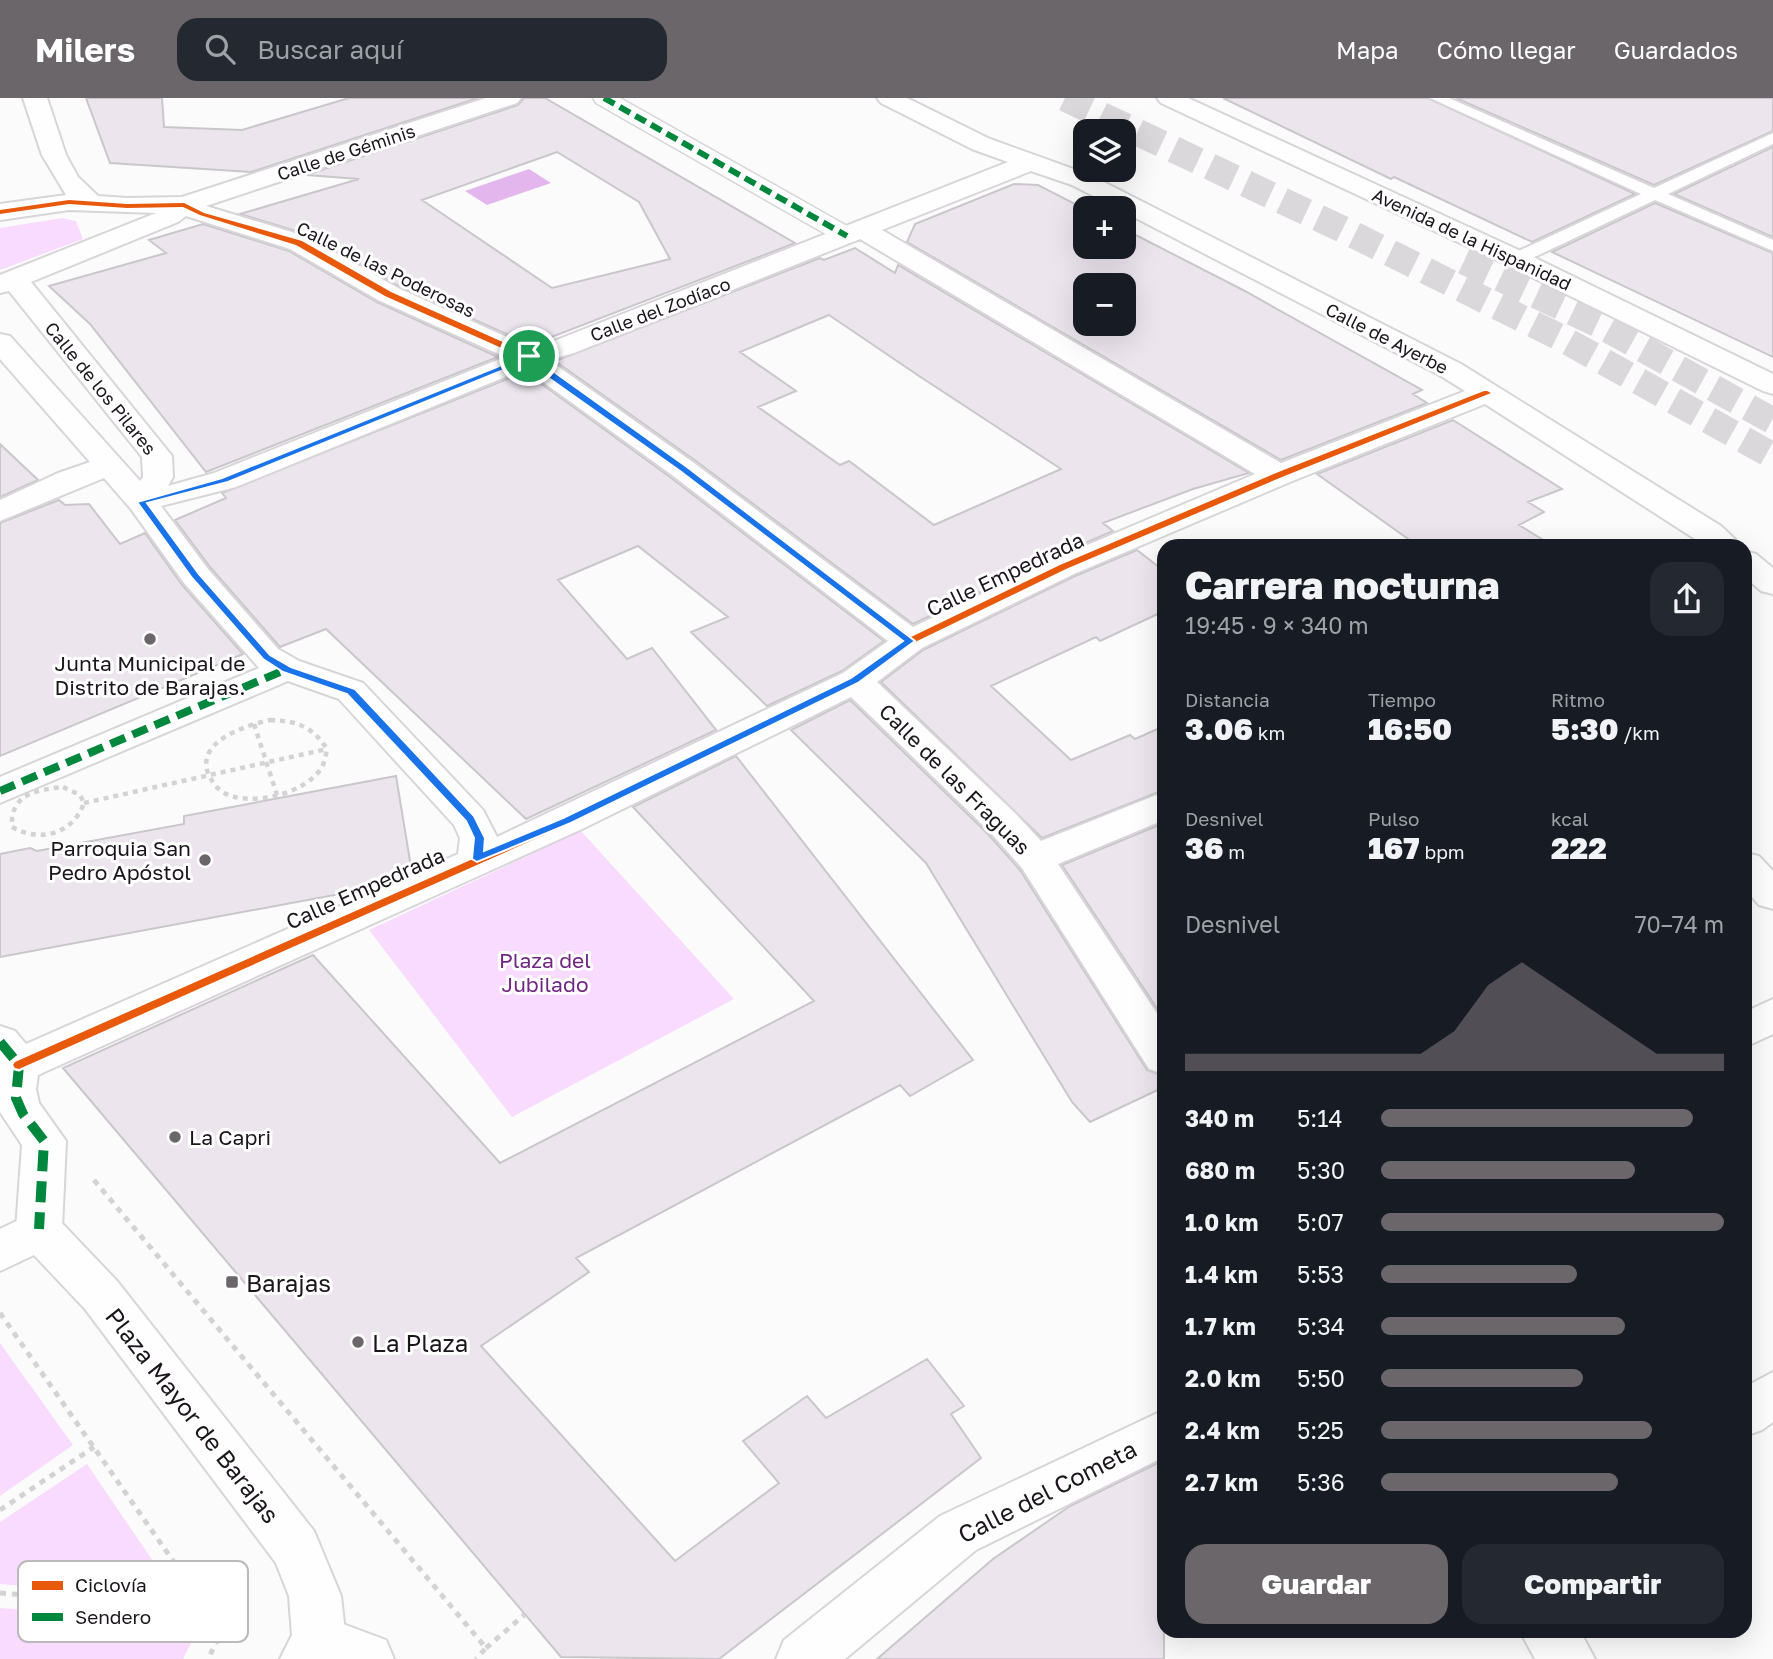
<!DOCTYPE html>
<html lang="es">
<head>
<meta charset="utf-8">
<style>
	:root { --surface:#171b24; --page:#242831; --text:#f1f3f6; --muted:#9ea1a6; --accent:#6a666a }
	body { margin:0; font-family:"Golos Text",sans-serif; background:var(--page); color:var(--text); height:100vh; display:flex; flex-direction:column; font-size:26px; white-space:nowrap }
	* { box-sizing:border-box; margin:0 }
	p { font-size:23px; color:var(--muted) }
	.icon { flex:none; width:38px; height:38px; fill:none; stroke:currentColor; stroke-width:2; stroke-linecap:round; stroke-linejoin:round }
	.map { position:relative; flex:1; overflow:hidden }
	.details { position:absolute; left:1157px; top:441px; width:595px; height:1099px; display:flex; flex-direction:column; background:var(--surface); border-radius:21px; box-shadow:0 7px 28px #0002 }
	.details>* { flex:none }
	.tools { position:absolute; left:1073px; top:21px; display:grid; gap:14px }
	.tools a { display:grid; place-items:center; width:63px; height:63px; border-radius:14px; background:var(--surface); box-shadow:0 7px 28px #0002; font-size:35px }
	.pin { position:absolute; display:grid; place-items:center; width:60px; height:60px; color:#fff; margin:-30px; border:4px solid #fff; border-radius:50%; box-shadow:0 2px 7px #0007 }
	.round { display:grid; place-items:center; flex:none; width:74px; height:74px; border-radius:21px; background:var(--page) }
	.headline { display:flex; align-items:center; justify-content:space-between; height:119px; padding:0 28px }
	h1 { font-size:38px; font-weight:800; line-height:52px }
	.metrics { display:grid; grid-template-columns:repeat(3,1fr); gap:10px; height:119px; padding:7px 28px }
	.metrics div { display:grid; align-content:center }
	.metrics b { font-size:30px; font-weight:800 }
	.metrics small { font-size:19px; font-weight:400 }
	.metrics p { font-size:19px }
	.chart { height:196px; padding:14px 28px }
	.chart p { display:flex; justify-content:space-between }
	.chart svg { width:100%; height:126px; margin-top:7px; fill:var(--accent); opacity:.7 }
	.button { display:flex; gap:14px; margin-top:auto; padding:14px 28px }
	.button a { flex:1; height:80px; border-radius:21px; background:var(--accent); color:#fff; font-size:28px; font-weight:800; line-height:80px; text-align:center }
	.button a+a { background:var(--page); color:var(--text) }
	ul { padding:0 28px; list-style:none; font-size:23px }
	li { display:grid; grid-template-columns:112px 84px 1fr; align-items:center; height:52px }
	li i { height:18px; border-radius:9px; background:var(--accent) }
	header { display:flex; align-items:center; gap:42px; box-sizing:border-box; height:98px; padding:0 35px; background:var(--accent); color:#fff }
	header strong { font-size:33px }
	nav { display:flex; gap:38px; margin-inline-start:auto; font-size:24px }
	.search { width:490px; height:63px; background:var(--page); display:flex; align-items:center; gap:18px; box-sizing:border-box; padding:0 24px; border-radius:21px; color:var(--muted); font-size:26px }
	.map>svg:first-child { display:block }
</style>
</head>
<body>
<header>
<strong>Milers</strong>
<div class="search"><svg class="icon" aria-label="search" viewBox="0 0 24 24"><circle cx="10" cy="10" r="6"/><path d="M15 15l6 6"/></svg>Buscar aquí</div>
<nav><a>Mapa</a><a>Cómo llegar</a><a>Guardados</a></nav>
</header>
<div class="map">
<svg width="1773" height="1561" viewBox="0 0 1773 1561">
	<rect width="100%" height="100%" fill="#fcfbfc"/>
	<path fill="#f8dbfe" d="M 62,120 L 76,123 L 83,141 L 0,172 L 0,130 Z
		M 581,733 L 734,901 L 512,1019 L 369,832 Z
		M 0,1245 L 73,1347 L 0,1398 Z
		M 87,1366 L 178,1500 L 0,1486 L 0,1424 Z
		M 0,1510 L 195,1523 L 196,1535 L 183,1561 L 0,1561 Z"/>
	<path fill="#e3b6ed" d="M 529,71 L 551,85 L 487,107 L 465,93 Z"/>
	<path fill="#ece5ee" stroke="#c9c7ca" stroke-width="2" fill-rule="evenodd" d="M 86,0 L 162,0 L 164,29 L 242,32 L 349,0 L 478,0 L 251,74 L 110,65 Z
		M 524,0 L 545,0 L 795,145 L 531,247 L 399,188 L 309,137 L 240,116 L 359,81 L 306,77 L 518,7 ZM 557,54 L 639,104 L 670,161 L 552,190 L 422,102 Z
		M 1223,0 L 1428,0 L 1635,96 L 1532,144 L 1394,79 L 1391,81 Z
		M 1456,0 L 1773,0 L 1773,33 L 1654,87 Z
		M 1773,49 L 1773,139 L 1674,96 Z
		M 1014,86 L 1038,87 L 1085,111 L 1085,149 L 1124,149 L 1124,131 L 1243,192 L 1422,292 L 1413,296 L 1427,305 L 1281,362 L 907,144 L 915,126 ZM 1085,187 L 1124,187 L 1124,226 L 1085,226 Z
		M 1655,105 L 1773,155 L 1773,259 L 1552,154 Z
		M 203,126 L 289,153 L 377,204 L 498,259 L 206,374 L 90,226 L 49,188 L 166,155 L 149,142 Z
		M 855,150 L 895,175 L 898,167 L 1249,375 L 1193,391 L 1103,425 L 1113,433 L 1051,460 L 913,526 L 696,363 L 555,263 L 820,160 L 824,162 ZM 829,217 L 919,278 L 1061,371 L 934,427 L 849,363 L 840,367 L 758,309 L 796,293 L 740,254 Z
		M 525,274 L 670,379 L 884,543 L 842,573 L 767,608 L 691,534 L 728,519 L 638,448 L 558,482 L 627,561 L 652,550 L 716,632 L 526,721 L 326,531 L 280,549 L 210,469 L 175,422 L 226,400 L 222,395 Z
		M 1453,322 L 1562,391 L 1528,404 L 1544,414 L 1519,427 L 1553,448 L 1418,448 L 1317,376 Z
		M 0,346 L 38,382 L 0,399 Z
		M 59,402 L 65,407 L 89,406 L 120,446 L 145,435 L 182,487 L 243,556 L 0,658 L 0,425 Z
		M 1137,452 L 1164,473 L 1164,513 L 1100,543 L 1096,539 L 991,588 L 1071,662 L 1130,637 L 1135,641 L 1164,628 L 1164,692 L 1042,740 L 881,584 L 923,552 L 1075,478 Z
		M 850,602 L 988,736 L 1020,772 L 1147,972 L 1164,978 L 1164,989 L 1090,1024 L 1072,1004 L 926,765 L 791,632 Z
		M 736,658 L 973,962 L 910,998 L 900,987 L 576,1160 L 589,1174 L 481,1248 L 675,1463 L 779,1385 L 743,1343 L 807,1298 L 826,1320 L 927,1261 L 964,1308 L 951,1316 L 981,1360 L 719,1561 L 561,1559 L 63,970 L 313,857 L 500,1065 L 814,903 L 633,709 Z
		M 396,678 L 411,769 L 356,793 L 0,859 L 0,756 L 30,750 L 37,753 L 184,726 L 184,718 Z
		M 1164,725 L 1164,921 L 1062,767 Z
		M 1164,1362 L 1164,1561 L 877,1561 L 993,1461 L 1070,1408 Z"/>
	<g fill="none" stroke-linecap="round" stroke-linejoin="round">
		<path stroke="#dad8da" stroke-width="27" stroke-dasharray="27 13" stroke-linecap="butt" d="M 1065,0 L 1342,131 L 1565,242 L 1773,358
			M 1464,163 L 1600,227 L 1773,323"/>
		<defs>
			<path id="service" d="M 1430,0 L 1449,0 L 1654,90 L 1773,35 L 1773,46 L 1668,96 L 1773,142 L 1773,153 L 1655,102 L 1522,165 L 1510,165 L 1508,161 L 1510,157 L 1641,96 Z"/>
			<path id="pedestrian" d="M 593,0 L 620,0 L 856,133 L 859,138 L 856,143 L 847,145 L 838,143 L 596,5 Z"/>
			<path id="minor" d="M 23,0 L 47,0 L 66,57 L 78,79 L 98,98 L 127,100 L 182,99 L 486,0 L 521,0 L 517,5 L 206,108 L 308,139 L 398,190 L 531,250 L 554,243 L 1008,64 L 972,51 L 881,5 L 877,0 L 907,0 L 990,41 L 1090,77 L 1461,266 L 1721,428 L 1742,448 L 1706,448 L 1485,306 L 1290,384 L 1074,476 L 922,550 L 877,584 L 1016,716 L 1041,743 L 1164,694 L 1164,722 L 1058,766 L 1164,926 L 1164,976 L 1149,971 L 1022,770 L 990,734 L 851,599 L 580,732 L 38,977 L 36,991 L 39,1005 L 66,1043 L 62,1131 L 55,1144 L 39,1150 L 23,1144 L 16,1131 L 22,1047 L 0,1014 L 0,928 L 15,933 L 26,946 L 458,756 L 460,740 L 454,727 L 339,601 L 288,583 L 0,705 L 0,679 L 259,570 L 184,485 L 131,411 L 104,380 L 0,423 L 0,402 L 58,375 L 90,364 L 0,261 L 0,236 L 10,238 L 140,383 L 143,379 L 142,359 L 9,193 L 0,195 L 0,177 L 156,115 L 69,112 L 0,122 L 0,106 L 66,97 L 42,57 ZM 1031,73 L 1072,87 L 1117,110 L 1124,110 L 1124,114 L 1441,278 L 1465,293 L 1281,365 L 882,132 ZM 186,118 L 290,151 L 378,202 L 505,259 L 214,375 L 168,388 L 173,379 L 172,358 L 31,184 L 178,124 ZM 860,141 L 1255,376 L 1052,462 L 913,529 L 694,365 L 549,262 L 574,255 ZM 525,271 L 672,377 L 888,543 L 843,575 L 497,739 L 483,712 L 363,585 L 299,563 L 278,551 L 208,471 L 161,408 L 236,389 Z
				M 1745,453 L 1756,456 L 1773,470 L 1773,496 L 1761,493 L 1745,479 Z
				M 1745,755 L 1759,758 L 1773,773 L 1773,811 L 1759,807 L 1745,791 Z
				M 1773,901 L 1773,936 L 1745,949 L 1745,914 Z
				M 1773,1274 L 1773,1324 L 1762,1332 L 1745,1338 L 1745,1289 Z
				M 1164,1312 L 1164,1359 L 976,1452 L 845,1561 L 776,1561 L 784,1542 L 940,1418 Z
				M 319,1517 L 386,1542 L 394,1561 L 300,1561 L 292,1543 L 300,1525 Z
				M 1520,1533 L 1580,1533 L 1595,1561 L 1535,1561 Z"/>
			<path id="tertiary" d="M 1157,0 L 1188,0 L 1525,155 L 1773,276 L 1773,296 L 1763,293 L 1507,167 L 1161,5 Z
				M 39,1112 L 55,1118 L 117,1183 L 314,1433 L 341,1498 L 346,1543 L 338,1561 L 280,1561 L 292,1537 L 289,1498 L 276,1465 L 85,1211 L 34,1157 L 0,1173 L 0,1131 Z"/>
		</defs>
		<use href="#service" stroke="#d8d5d9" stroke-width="4"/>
		<use href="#pedestrian" stroke="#d8d5d9" stroke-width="3"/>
		<use href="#minor" stroke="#d8d5d9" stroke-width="4"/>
		<use href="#tertiary" stroke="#d8d5d9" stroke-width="4"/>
		<path stroke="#d3d3d3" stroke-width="4.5" stroke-dasharray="5 5" stroke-linecap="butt" d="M 270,622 C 297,623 312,628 327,651 C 326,656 325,662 323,667 C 309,696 247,711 221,693 C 215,688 211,682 208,675 C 196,643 247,627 270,622 Z
			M 254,626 L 277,697
			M 63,689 L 80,697 L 84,705 C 73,736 40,745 12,729 C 10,696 36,692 63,689 Z
			M 84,705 L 327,651"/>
		<path stroke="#d3d3d3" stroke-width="5" stroke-dasharray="6 6" stroke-linecap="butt" d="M 94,1082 L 486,1550 L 476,1561
			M 0,1215 L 222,1533 L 208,1561
			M 0,1412 L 94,1349
			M 0,1495 L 208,1511
			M 486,1550 L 524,1517"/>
		<use href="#service" fill="#fffeff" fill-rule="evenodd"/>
		<use href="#pedestrian" fill="#fffeff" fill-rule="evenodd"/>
		<use href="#minor" fill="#fffeff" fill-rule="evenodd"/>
		<use href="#tertiary" fill="#fffeff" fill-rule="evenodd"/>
		<path stroke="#00873e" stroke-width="6" stroke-dasharray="12 6" stroke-linecap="butt" d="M 604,0 L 847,138"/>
		<path stroke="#00873e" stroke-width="8" stroke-dasharray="16 8" stroke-linecap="butt" d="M 0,693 L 287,571"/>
		<path stroke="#00873e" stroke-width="10" stroke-dasharray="21 10" stroke-linecap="butt" d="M 0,944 L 19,967 L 16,1000 L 23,1016 L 44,1043 L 39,1131"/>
		<defs>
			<path id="cycleway" d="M 69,102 L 127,106 L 184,105 L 204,115 L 302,143 L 391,194 L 532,257 L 549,272 L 686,369 L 911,539 L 1060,467 L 1276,375 L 1484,293 L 1487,293 L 1491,295 L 1282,379 L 1066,471 L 913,545 L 858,585 L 571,725 L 19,971 L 15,970 L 13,967 L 15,964 L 563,721 L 852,581 L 904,543 L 680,373 L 543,276 L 526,261 L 385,198 L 296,147 L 200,117 L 183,109 L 127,110 L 69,106 L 0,116 L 0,112 Z"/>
		</defs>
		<use href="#cycleway" stroke="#fff" stroke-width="5"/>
		<use href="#cycleway" fill="#e8590c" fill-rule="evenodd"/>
	</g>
	<path fill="#1a73e8" stroke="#fff" stroke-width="2" fill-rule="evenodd" d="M 529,256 L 687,369 L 915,543 L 858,585 L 571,725 L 477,764 L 472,761 L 474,740 L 466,723 L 347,596 L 283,574 L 263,561 L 192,480 L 137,404 L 222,380 ZM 528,262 L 543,276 L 680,373 L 903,543 L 851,580 L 563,720 L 484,753 L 485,740 L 474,718 L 355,591 L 291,569 L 270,557 L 199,476 L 147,405 L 228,384 Z"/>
	<g fill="#6a666a" stroke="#fff" stroke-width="2.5">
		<circle cx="150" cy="541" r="7"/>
		<circle cx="205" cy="762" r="7"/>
		<circle cx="175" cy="1039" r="7"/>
		<rect x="225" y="1177" width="14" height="14" rx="3.5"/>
		<circle cx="358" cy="1244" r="7"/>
	</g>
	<g text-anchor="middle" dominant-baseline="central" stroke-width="6" stroke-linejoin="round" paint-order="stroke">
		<g font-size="18" fill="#1b151c" stroke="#fff">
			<text transform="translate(346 54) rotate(-18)">Calle de Géminis</text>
			<text transform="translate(1472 141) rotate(25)">Avenida de la Hispanidad</text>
			<text transform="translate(386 171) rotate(26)">Calle de las Poderosas</text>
			<text transform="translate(660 211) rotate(-21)">Calle del Zodíaco</text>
			<text transform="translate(1387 240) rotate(27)">Calle de Ayerbe</text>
			<text transform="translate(101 290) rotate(51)">Calle de los Pilares</text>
		</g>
		<g font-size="21" fill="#1b151c" stroke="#fff">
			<text transform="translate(1005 476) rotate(-25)">Calle Empedrada</text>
			<text transform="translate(955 681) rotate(45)">Calle de las Fraguas</text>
			<text transform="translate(365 790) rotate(-24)">Calle Empedrada</text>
		</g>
		<g font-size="21" fill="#1b151c" stroke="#fff">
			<text x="150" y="565">Junta Municipal de<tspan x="150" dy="24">Distrito de Barajas.</tspan></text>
			<text x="191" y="750" text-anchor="end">Parroquia San<tspan x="191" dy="24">Pedro Apóstol</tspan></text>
			<text x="189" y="1039" text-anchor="start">La Capri</text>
		</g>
		<g font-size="21" fill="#722782" stroke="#fff">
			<text x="545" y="862">Plaza del<tspan x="545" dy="24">Jubilado</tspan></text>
		</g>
		<g font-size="24" fill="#1b151c" stroke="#fff" text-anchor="start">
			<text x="246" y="1184">Barajas</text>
			<text x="372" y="1244">La Plaza</text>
		</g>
		<g font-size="24" fill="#1b151c" stroke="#fff">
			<text transform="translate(193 1317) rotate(52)">Plaza Mayor de Barajas</text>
			<text transform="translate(1047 1393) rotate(-27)">Calle del Cometa</text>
		</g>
	</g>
	<rect x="18" y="1463" width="230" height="81" rx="10" fill="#fff" stroke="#bbb9bb" stroke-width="2"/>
	<rect x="32" y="1483" width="31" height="9" fill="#e8590c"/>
	<rect x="32" y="1515" width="31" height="8" fill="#00873e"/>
	<g font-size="19" fill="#1b151c">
		<text x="75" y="1494">Ciclovía</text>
		<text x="75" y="1526">Sendero</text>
	</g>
</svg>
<div class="tools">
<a><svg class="icon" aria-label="layers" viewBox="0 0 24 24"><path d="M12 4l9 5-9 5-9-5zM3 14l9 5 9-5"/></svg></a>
<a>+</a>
<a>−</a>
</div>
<div class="pin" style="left:529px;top:258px;background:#1e9e55"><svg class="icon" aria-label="arrive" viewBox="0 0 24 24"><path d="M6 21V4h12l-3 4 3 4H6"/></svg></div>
<section class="details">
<div class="headline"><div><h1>Carrera nocturna</h1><p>19:45 · 9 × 340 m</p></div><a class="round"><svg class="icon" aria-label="share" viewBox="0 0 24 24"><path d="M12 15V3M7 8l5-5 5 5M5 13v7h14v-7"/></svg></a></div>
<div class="metrics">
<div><p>Distancia</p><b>3.06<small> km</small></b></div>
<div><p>Tiempo</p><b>16:50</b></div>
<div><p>Ritmo</p><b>5:30<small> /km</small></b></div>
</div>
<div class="metrics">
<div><p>Desnivel</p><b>36<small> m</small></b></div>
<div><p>Pulso</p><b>167<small> bpm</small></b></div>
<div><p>kcal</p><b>222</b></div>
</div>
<div class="chart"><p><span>Desnivel</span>70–74 m</p>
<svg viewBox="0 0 160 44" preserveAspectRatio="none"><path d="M0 44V38L10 38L20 38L30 38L40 38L50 38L60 38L70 38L80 30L90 14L100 6L110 14L120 22L130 30L140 38L150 38L160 38V44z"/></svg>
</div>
<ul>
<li><b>340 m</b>5:14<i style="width:91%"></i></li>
<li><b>680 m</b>5:30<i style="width:74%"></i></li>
<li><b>1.0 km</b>5:07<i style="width:100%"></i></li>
<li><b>1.4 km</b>5:53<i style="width:57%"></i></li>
<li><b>1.7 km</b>5:34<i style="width:71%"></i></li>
<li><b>2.0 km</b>5:50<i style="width:59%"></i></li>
<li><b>2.4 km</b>5:25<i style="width:79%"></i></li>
<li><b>2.7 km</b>5:36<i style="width:69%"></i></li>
</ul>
<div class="button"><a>Guardar</a><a>Compartir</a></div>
</section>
</div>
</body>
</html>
